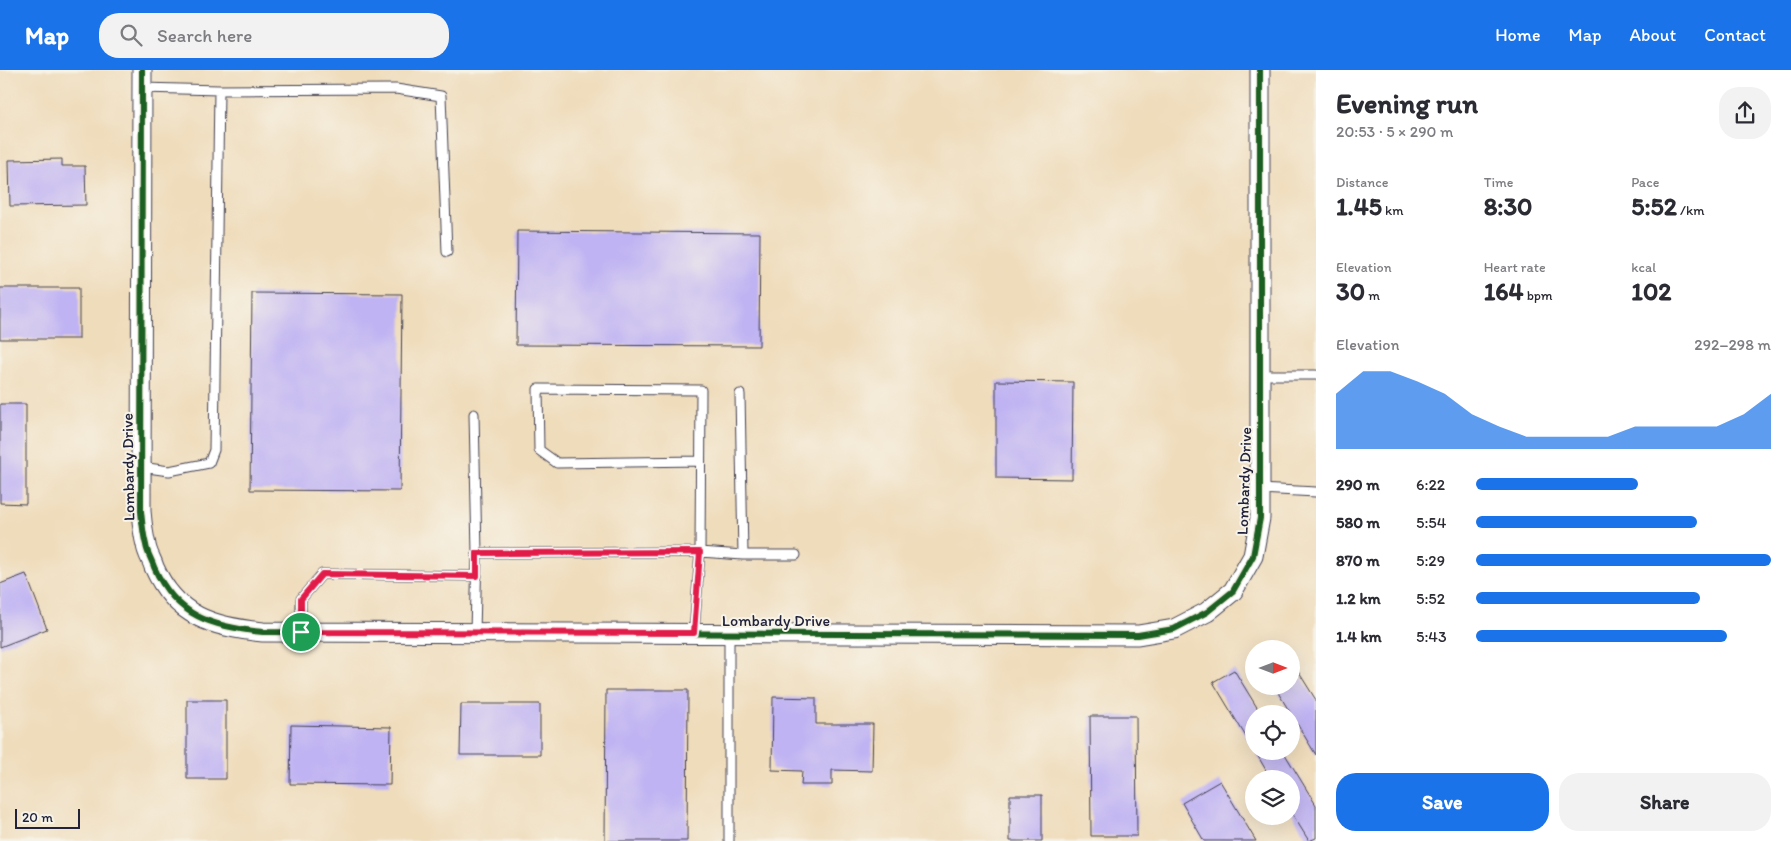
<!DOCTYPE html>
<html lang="en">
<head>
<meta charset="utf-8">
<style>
	:root { --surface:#fff; --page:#f2f2f3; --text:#2b2b33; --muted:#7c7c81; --accent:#1a73e8 }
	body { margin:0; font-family:Itim,sans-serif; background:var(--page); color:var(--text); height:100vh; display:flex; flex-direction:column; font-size:19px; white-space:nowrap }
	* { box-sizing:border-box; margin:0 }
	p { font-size:16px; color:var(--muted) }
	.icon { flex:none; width:28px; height:28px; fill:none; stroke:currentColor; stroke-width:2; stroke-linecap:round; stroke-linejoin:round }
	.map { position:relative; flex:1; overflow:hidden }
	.sheet { display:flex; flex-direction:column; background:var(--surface); width:475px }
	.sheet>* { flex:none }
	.needle { width:32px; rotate:90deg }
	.controls { position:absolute; left:1245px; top:570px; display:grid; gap:10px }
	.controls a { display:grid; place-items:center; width:55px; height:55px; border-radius:50%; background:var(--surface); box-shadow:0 5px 20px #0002; font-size:25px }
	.scale { position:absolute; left:15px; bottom:12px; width:65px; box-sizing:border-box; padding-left:5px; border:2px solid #22223b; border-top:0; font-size:14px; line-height:18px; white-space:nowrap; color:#22223b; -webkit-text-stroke:4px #f7f3e8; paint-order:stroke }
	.pin { position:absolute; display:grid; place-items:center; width:42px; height:42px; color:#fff; margin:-21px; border:2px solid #fff; border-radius:50%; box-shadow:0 1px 5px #0007 }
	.round { display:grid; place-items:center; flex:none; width:52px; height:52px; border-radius:20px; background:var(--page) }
	.overview { display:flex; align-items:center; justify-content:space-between; height:85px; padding:0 20px }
	h1 { font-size:28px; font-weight:700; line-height:38px }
	.metrics { display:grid; grid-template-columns:repeat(3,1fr); gap:8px; height:85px; padding:5px 20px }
	.metrics div { display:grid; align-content:center }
	.metrics b { font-size:25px; font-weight:700 }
	.metrics small { font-size:14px; font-weight:400 }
	.metrics p { font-size:14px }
	.chart { height:140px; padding:10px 20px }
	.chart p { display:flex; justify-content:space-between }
	.chart svg { width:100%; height:90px; margin-top:5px; fill:var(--accent); opacity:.7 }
	.primary-button { display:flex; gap:10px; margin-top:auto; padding:10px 20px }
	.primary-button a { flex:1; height:58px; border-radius:20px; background:var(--accent); color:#fff; font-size:20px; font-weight:700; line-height:58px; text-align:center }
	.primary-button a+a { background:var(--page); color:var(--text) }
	ul { padding:0 20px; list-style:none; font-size:16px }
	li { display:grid; grid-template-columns:80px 60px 1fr; align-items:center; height:38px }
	li i { height:12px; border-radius:6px; background:var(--accent) }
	header { display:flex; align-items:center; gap:30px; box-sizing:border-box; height:70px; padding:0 25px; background:var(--accent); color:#fff }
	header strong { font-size:24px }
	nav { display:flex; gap:28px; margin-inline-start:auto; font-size:18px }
	.search { width:350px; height:45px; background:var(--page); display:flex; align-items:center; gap:12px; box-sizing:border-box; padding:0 18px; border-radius:20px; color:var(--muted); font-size:19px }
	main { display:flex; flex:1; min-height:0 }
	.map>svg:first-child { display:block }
</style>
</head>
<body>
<header>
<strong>Map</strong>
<div class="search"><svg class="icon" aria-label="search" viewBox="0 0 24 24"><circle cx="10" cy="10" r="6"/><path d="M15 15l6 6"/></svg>Search here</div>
<nav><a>Home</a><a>Map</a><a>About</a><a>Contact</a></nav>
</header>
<main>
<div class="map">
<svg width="1316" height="771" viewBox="0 0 1316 771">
	<rect width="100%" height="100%" fill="#f7f3e8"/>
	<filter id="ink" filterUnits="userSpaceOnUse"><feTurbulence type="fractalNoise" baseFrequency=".02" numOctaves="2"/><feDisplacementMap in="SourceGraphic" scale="10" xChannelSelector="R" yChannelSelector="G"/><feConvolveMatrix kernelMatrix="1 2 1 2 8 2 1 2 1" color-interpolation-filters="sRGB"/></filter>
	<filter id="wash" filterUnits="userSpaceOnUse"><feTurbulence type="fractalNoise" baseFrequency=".0096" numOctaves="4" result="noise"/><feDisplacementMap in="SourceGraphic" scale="20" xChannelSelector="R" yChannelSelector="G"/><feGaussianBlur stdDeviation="1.12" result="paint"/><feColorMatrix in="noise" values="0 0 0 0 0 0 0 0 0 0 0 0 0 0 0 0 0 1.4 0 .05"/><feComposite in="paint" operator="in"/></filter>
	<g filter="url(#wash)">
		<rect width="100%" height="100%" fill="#efdcbb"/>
		<g id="blocks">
			<path fill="#c0b3f3" d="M 62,89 L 62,96 L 85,96 L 86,135 L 10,136 L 9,90 Z
				M 517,161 L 760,163 L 759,276 L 516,275 Z
				M 0,218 L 79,218 L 79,269 L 0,269 Z
				M 252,223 L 402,224 L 400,421 L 250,420 Z
				M 996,311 L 1073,312 L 1072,409 L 996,408 Z
				M 0,334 L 26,334 L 26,434 L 0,433 Z
				M 26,504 L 47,559 L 0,577 L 0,514 Z
				M 1291,590 L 1316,630 L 1316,685 L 1274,616 L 1291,616 Z
				M 1234,600 L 1261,644 L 1254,644 L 1254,680 L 1213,612 Z
				M 606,620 L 688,620 L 687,771 L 605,771 Z
				M 773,627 L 816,628 L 816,654 L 873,654 L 872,701 L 832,700 L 832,715 L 801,715 L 802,701 L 772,700 Z
				M 187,630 L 226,630 L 226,709 L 187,709 Z
				M 461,634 L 540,634 L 540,685 L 460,685 Z
				M 1090,646 L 1136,646 L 1137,766 L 1091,766 Z
				M 291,655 L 391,657 L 390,715 L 290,714 Z
				M 1255,681 L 1283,681 L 1316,735 L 1316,768 L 1309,771 L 1291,742 L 1291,709 L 1271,709 Z
				M 1220,711 L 1256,771 L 1204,771 L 1182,733 Z
				M 1010,725 L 1042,725 L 1042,771 L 1010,771 Z"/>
		</g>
	</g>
	<g filter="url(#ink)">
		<use href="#blocks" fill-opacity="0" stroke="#413e4e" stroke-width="1"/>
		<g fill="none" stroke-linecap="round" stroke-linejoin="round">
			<defs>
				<path id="service" d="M 142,18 L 219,20 L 396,19 L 441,26 L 447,182
					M 1260,305 L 1316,305
					M 474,344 L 477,483 L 475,562
					M 141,397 L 169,401 L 209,393 L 214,380 L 219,20
					M 1260,419 L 1316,422
					M 477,483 L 700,482 L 743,485 L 740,324
					M 743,485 L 796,485
					M 301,562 L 301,529 L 322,504 L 477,506
					M 694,563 L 700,482 L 701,320 L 538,319 L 539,380 L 557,393 L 700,391
					M 729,771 L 729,563"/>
				<path id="minor" d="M 142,0 L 141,441 C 142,452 143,464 146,475 C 147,483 152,490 154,497 C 176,547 213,557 263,562 L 1138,565 L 1174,559 L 1207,542 L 1233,521 L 1253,486 L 1260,448 L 1260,0"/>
			</defs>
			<use href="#service" stroke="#413e4e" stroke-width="11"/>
			<use href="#minor" stroke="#413e4e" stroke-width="21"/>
			<use href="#service" stroke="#fff" stroke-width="9"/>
			<use href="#minor" stroke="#fff" stroke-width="19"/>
			<defs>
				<path id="cycleway" d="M 142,0 L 141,441 C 142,452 143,464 146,475 C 147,483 152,490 154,497 C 176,547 213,557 263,562 L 1138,565 L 1174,559 L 1207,542 L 1233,521 L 1253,486 L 1260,448 L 1260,0"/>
			</defs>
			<use href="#cycleway" stroke="#f7f3e8" stroke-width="9"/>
			<use href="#cycleway" stroke="#1b5e20" stroke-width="6"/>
		</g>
	</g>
	<g fill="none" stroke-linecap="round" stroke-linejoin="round" filter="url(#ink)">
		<defs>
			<path id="route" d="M 700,482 L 694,563 L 301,562 L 301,529 L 322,504 L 477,506 L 477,483 Z"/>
		</defs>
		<use href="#route" stroke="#fff" stroke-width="10"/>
		<use href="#route" stroke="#e11d48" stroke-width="6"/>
	</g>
	<g text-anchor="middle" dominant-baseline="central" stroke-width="4" stroke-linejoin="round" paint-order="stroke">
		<g font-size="16" fill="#22223b" stroke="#f7f3e8">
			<text transform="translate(128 397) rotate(-91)">Lombardy Drive</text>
			<text transform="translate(1244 411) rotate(-88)">Lombardy Drive</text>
			<text x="776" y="550">Lombardy Drive</text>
		</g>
	</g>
</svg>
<div class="controls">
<a><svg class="needle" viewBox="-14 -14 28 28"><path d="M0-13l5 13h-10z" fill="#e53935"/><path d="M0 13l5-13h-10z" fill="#7c7c81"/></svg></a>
<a><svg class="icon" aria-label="locate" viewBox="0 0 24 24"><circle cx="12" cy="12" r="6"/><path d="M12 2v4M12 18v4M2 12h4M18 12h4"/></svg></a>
<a><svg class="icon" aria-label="layers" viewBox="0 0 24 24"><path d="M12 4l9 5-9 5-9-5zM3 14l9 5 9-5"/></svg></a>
</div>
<div class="scale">20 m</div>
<div class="pin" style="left:301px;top:562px;background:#1e9e55"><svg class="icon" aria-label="arrive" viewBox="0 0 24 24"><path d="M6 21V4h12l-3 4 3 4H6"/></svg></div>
</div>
<section class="sheet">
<div class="overview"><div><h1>Evening run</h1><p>20:53 · 5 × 290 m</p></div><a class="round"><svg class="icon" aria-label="share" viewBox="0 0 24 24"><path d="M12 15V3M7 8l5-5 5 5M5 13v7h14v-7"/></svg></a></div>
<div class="metrics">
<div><p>Distance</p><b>1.45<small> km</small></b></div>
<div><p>Time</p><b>8:30</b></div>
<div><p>Pace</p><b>5:52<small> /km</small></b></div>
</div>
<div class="metrics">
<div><p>Elevation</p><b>30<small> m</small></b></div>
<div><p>Heart rate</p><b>164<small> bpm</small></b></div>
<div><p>kcal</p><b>102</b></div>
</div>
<div class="chart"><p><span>Elevation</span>292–298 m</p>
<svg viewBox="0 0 160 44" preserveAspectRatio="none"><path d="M0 44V17L10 6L20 6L30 11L40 17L50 27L60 33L70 38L80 38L90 38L100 38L110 33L120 33L130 33L140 33L150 27L160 17V44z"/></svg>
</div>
<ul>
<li><b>290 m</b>6:22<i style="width:55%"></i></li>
<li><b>580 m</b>5:54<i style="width:75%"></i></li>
<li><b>870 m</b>5:29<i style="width:100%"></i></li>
<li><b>1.2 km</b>5:52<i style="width:76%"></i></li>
<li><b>1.4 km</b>5:43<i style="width:85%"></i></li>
</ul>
<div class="primary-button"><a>Save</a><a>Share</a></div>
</section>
</main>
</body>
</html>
